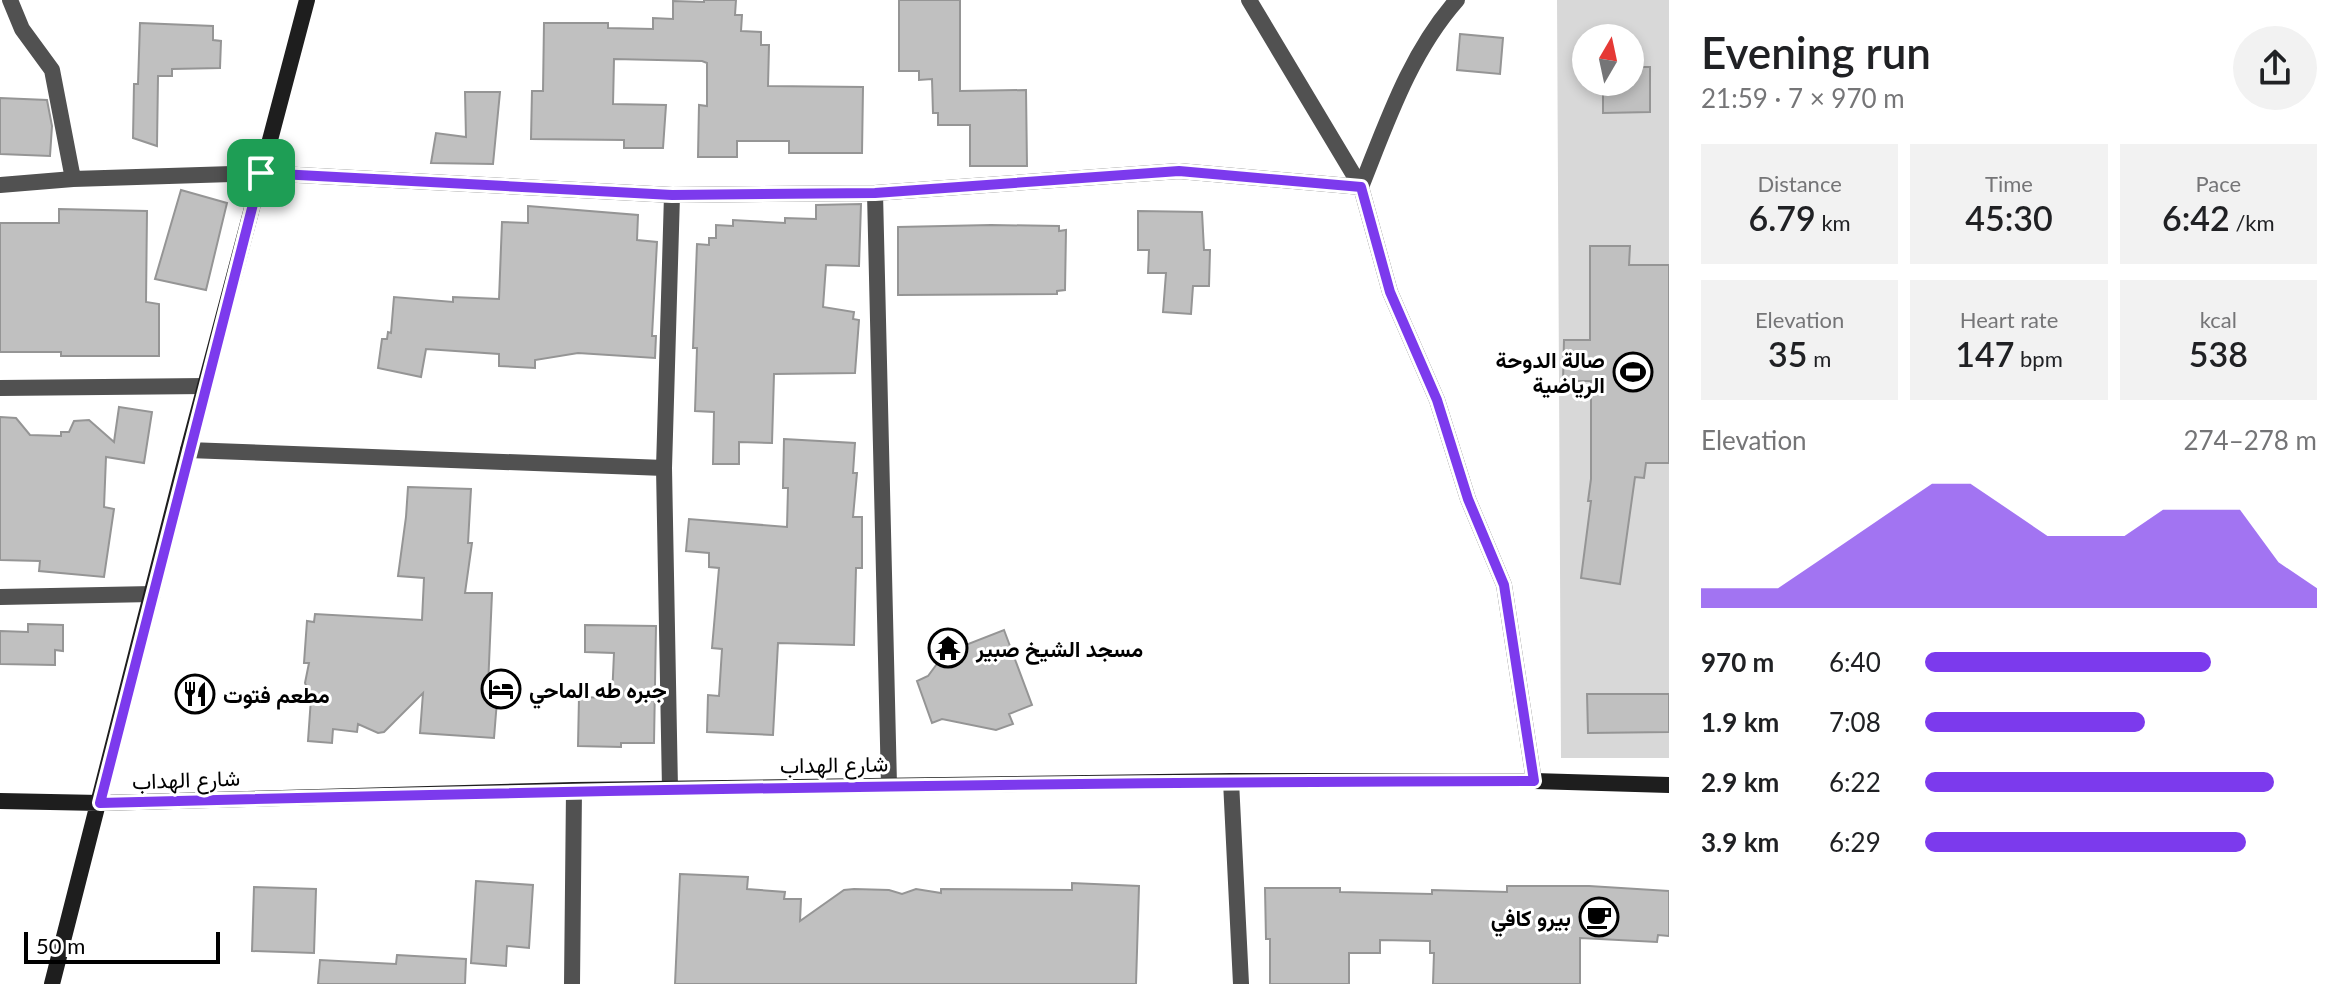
<!DOCTYPE html>
<html lang="en">
<head>
<meta charset="utf-8">
<style>
	:root { --surface:#fff; --page:#f2f2f2; --text:#202124; --muted:#757577; --accent:#7c3aed }
	body { margin:0; font-family:Lato,Vazirmatn,sans-serif; background:var(--page); color:var(--text); height:100vh; display:flex; flex-direction:column; font-size:30px; white-space:nowrap }
	* { box-sizing:border-box; margin:0 }
	p { font-size:26px; color:var(--muted) }
	.icon { flex:none; width:44px; height:44px; fill:none; stroke:currentColor; stroke-width:2; stroke-linecap:round; stroke-linejoin:round }
	.map { position:relative; flex:1; overflow:hidden }
	.sheet { display:flex; flex-direction:column; background:var(--surface); width:680px }
	.sheet>* { flex:none }
	.needle { width:52px; rotate:9deg }
	.fabs { position:absolute; left:1572px; top:24px; display:grid; gap:16px }
	.fabs a { display:grid; place-items:center; width:72px; height:72px; border-radius:50%; background:var(--surface); box-shadow:0 4px 12px #0003; font-size:40px }
	.scale { position:absolute; left:24px; bottom:20px; width:196px; box-sizing:border-box; padding-left:8px; border:4px solid #000; border-top:0; font-size:22px; line-height:28px; white-space:nowrap; color:#000; -webkit-text-stroke:6px #fff; paint-order:stroke }
	.pin { position:absolute; display:grid; place-items:center; width:68px; height:68px; color:#fff; margin:-34px; border-radius:16px; box-shadow:0 4px 12px #0006 }
	.round { display:grid; place-items:center; flex:none; width:84px; height:84px; border-radius:42px; background:var(--page) }
	.overview { display:flex; align-items:center; justify-content:space-between; height:136px; padding:0 32px }
	h1 { font-size:44px; font-weight:600; line-height:60px }
	.figures { display:grid; grid-template-columns:repeat(3,1fr); gap:12px; height:136px; padding:8px 32px }
	.figures div { display:grid; align-content:center; border-radius:0px; background:var(--page); text-align:center }
	.figures b { font-size:34px; font-weight:600 }
	.figures small { font-size:22px; font-weight:400 }
	.figures p { font-size:22px }
	.chart { height:224px; padding:16px 32px }
	.chart p { display:flex; justify-content:space-between }
	.chart svg { width:100%; height:144px; margin-top:8px; fill:var(--accent); opacity:.7 }
	ul { padding:0 32px; list-style:none; font-size:26px }
	li { display:grid; grid-template-columns:128px 96px 1fr; align-items:center; height:60px }
	li i { height:20px; border-radius:10px; background:var(--accent) }
	main { display:flex; flex:1; min-height:0 }
	.map>svg:first-child { display:block }
</style>
</head>
<body>
<main>
<div class="map">
<svg width="1669" height="984" viewBox="0 0 1669 984">
	<rect width="100%" height="100%" fill="#fff"/>
	<path fill="#d8d8d8" fill-rule="evenodd" d="M 1557,0 L 1669,0 L 1669,758 L 1561,758 ZM 1586,38 L 1630,38 L 1630,82 L 1586,82 Z"/>
	<path fill="#c0c0c0" stroke="#959595" stroke-width="2" d="M 704,0 L 736,0 L 735,15 L 742,15 L 741,31 L 761,32 L 761,45 L 769,45 L 768,86 L 863,87 L 862,153 L 789,153 L 789,141 L 737,141 L 737,157 L 698,157 L 699,105 L 707,106 L 707,63 L 702,61 L 614,59 L 613,104 L 666,105 L 663,148 L 624,148 L 624,140 L 531,139 L 532,91 L 543,91 L 544,23 L 608,23 L 608,28 L 653,29 L 653,18 L 673,19 L 673,1 L 704,2 Z
		M 899,0 L 960,0 L 960,91 L 1026,90 L 1027,166 L 970,166 L 970,125 L 938,125 L 938,113 L 933,113 L 932,79 L 919,80 L 919,71 L 899,71 Z
		M 140,23 L 213,26 L 213,40 L 221,41 L 220,68 L 172,69 L 172,76 L 158,76 L 157,146 L 133,138 L 134,84 L 138,84 Z
		M 1460,34 L 1503,38 L 1500,74 L 1457,70 Z
		M 1630,67 L 1650,67 L 1650,112 L 1603,113 L 1603,82 L 1630,82 Z
		M 465,92 L 500,92 L 493,164 L 431,163 L 436,133 L 466,137 Z
		M 0,98 L 47,100 L 52,126 L 50,156 L 0,154 Z
		M 181,190 L 227,203 L 206,290 L 155,279 Z
		M 861,204 L 859,266 L 826,265 L 823,307 L 854,312 L 853,319 L 859,320 L 855,373 L 774,374 L 772,443 L 739,442 L 739,464 L 713,464 L 714,412 L 695,411 L 697,348 L 693,348 L 697,244 L 709,245 L 709,238 L 716,238 L 716,225 L 733,226 L 733,220 L 785,223 L 785,218 L 816,219 L 816,205 Z
		M 528,206 L 638,215 L 637,240 L 657,242 L 652,336 L 656,336 L 655,358 L 578,353 L 535,360 L 535,368 L 499,366 L 499,354 L 426,349 L 421,377 L 378,368 L 382,339 L 387,339 L 388,332 L 391,333 L 394,297 L 453,302 L 453,297 L 499,299 L 502,222 L 528,223 Z
		M 59,209 L 147,211 L 146,302 L 159,304 L 159,356 L 61,356 L 61,352 L 0,352 L 0,223 L 59,223 Z
		M 1138,211 L 1202,212 L 1204,250 L 1210,250 L 1209,286 L 1193,286 L 1191,314 L 1163,312 L 1166,273 L 1148,273 L 1149,250 L 1138,250 Z
		M 991,225 L 1059,226 L 1059,231 L 1066,230 L 1065,290 L 1057,291 L 1057,294 L 898,295 L 898,227 Z
		M 1590,246 L 1630,246 L 1629,265 L 1669,265 L 1669,463 L 1646,463 L 1644,478 L 1635,477 L 1620,584 L 1581,578 L 1591,501 L 1588,501 L 1591,479 L 1591,381 L 1563,381 L 1564,340 L 1590,340 Z
		M 119,407 L 152,412 L 144,463 L 106,457 L 104,507 L 114,509 L 104,577 L 39,571 L 40,561 L 0,560 L 0,417 L 16,418 L 30,435 L 61,436 L 61,432 L 69,432 L 74,421 L 89,420 L 114,442 Z
		M 784,439 L 855,443 L 853,473 L 857,473 L 853,517 L 862,517 L 862,568 L 856,568 L 854,645 L 778,643 L 773,735 L 707,732 L 708,695 L 719,696 L 722,649 L 712,648 L 719,568 L 709,567 L 709,553 L 686,551 L 689,519 L 787,527 L 788,488 L 783,488 Z
		M 408,487 L 471,489 L 468,543 L 472,543 L 465,593 L 492,593 L 488,687 L 498,688 L 494,738 L 420,733 L 423,693 L 384,732 L 378,733 L 358,724 L 357,732 L 333,729 L 332,743 L 308,741 L 311,698 L 305,683 L 309,663 L 304,663 L 307,621 L 314,622 L 315,614 L 422,620 L 424,578 L 398,576 L 406,517 Z
		M 28,624 L 63,625 L 63,651 L 55,650 L 55,665 L 0,664 L 0,631 L 28,632 Z
		M 585,625 L 656,626 L 654,743 L 621,743 L 621,747 L 578,746 L 579,697 L 612,698 L 614,653 L 585,652 Z
		M 1004,630 L 1032,705 L 1009,714 L 1013,724 L 996,730 L 942,719 L 932,723 L 917,681 L 928,676 L 945,653 Z
		M 1587,694 L 1669,694 L 1669,732 L 1588,733 Z
		M 680,874 L 748,877 L 747,889 L 785,892 L 784,899 L 801,899 L 800,921 L 844,890 L 854,889 L 889,890 L 902,894 L 916,889 L 941,893 L 941,889 L 1072,890 L 1072,883 L 1139,886 L 1136,984 L 675,984 Z
		M 476,881 L 533,885 L 529,948 L 507,946 L 506,966 L 471,963 Z
		M 1507,886 L 1589,886 L 1669,891 L 1669,936 L 1658,935 L 1657,942 L 1580,938 L 1580,984 L 1433,984 L 1434,953 L 1430,953 L 1430,941 L 1380,940 L 1380,953 L 1349,953 L 1349,984 L 1270,984 L 1270,939 L 1266,939 L 1265,888 L 1340,888 L 1340,892 L 1432,894 L 1432,890 L 1507,892 Z
		M 254,887 L 316,889 L 314,953 L 252,951 Z
		M 397,955 L 466,959 L 465,984 L 318,984 L 320,960 L 396,964 Z"/>
	<g fill="none" stroke-linecap="round" stroke-linejoin="round">
		<path stroke="#515151" stroke-width="16" d="M 10,0 L 22,29 L 52,70 L 73,179
			M 1249,0 L 1361,187 L 1390,292 L 1437,400 L 1468,499 L 1504,585 L 1534,781
			M 0,185 L 73,179 L 261,173 L 672,195 L 875,193 L 1179,171 L 1361,187 C 1387,122 1410,53 1457,0
			M 875,193 L 889,785
			M 0,388 L 206,386
			M 188,450 L 664,468
			M 0,597 L 153,594
			M 1231,781 L 1241,984
			M 670,789 L 664,468 L 672,195
			M 572,984 L 574,790"/>
		<path stroke="#1e1e1e" stroke-width="16" d="M 0,801 L 100,803 L 574,790 L 1231,781 L 1534,781 L 1669,785
			M 52,984 L 188,450 L 307,0"/>
	</g>
	<g fill="none" stroke-linecap="round" stroke-linejoin="round">
		<defs>
			<path id="route" d="M 1179,171 L 1361,187 L 1390,292 L 1437,400 L 1468,499 L 1504,585 L 1534,781 C 1056,782 578,790 100,803 L 261,173 L 672,195 L 875,193 Z"/>
		</defs>
		<use href="#route" stroke="#fff" stroke-width="16"/>
		<use href="#route" stroke="#7c3aed" stroke-width="10"/>
	</g>
	<defs>
		<symbol id="stadium-ring" viewBox="-11 -11 22 22"><circle r="9.5" fill="#fff" stroke="#000" stroke-width="1.5"/><path d="M0-5a6.5 5 0 1 0 0 10a6.5 5 0 1 0 0-10ZM-3.5-1.8h7v3.6h-7Z" fill="#000"/></symbol>
		<symbol id="temple-ring" viewBox="-11 -11 22 22"><circle r="9.5" fill="#fff" stroke="#000" stroke-width="1.5"/><path d="M0-6L5-2H3V0L6.5 2.5H4V6H1.5V3h-3V6H-4V2.5H-6.5L-3 0V-2H-5Z" fill="#000"/></symbol>
		<symbol id="hotel-ring" viewBox="-11 -11 22 22"><circle r="9.5" fill="#fff" stroke="#000" stroke-width="1.5"/><path d="M-6-4.5h1.5V1H6V5H4.5V3h-9V5H-6ZM-4 0a1.8 1.8 0 1 1 3.6 0ZM.5 0V-2.5h3Q6-2.5 6 0Z" fill="#000"/></symbol>
		<symbol id="restaurant-ring" viewBox="-11 -11 22 22"><circle r="9.5" fill="#fff" stroke="#000" stroke-width="1.5"/><path d="M-5-6h1v4h1v-4h1v4h1v-4h1v5L-1.5 .5V6h-2V.5L-5-1ZM5-6V6H3V1.5H1.5Q1.5-4 5-6Z" fill="#000"/></symbol>
		<symbol id="cafe-ring" viewBox="-11 -11 22 22"><circle r="9.5" fill="#fff" stroke="#000" stroke-width="1.5"/><path d="M-5.5-4.5H6V0H3Q3 3.5 0 3.5H-2.5Q-5.5 3.5-5.5 0ZM3-3.2v2h1.7v-2ZM-6 4.5H4V6H-6Z" fill="#000"/></symbol>
	</defs>
	<g fill-rule="evenodd">
		<use href="#stadium-ring" x="1611" y="350" width="44" height="44"/>
		<use href="#temple-ring" x="926" y="626" width="44" height="44"/>
		<use href="#hotel-ring" x="479" y="667" width="44" height="44"/>
		<use href="#restaurant-ring" x="173" y="672" width="44" height="44"/>
		<use href="#cafe-ring" x="1577" y="895" width="44" height="44"/>
	</g>
	<g text-anchor="middle" dominant-baseline="central" stroke-width="6" stroke-linejoin="round" paint-order="stroke">
		<g font-size="22" font-weight="bold" fill="#000" stroke="#fff" text-anchor="start">
			<text x="1605" y="359" text-anchor="end">صالة الدوحة<tspan x="1605" dy="25">الرياضية</tspan></text>
			<text x="976" y="648">مسجد الشيخ صبير</text>
			<text x="529" y="689">جبره طه الماحي</text>
			<text x="223" y="694">مطعم فتوت</text>
			<text x="1571" y="917" text-anchor="end">بيرو كافي</text>
		</g>
		<g font-size="22" fill="#000" stroke="#fff">
			<text transform="translate(834 764) rotate(-1)">شارع الهداب</text>
			<text transform="translate(186 779) rotate(-2)">شارع الهداب</text>
		</g>
	</g>
</svg>
<div class="fabs">
<a><svg class="needle" viewBox="-14 -14 28 28"><path d="M0-13l5 13h-10z" fill="#e53935"/><path d="M0 13l5-13h-10z" fill="#757577"/></svg></a>
</div>
<div class="scale">50 m</div>
<div class="pin" style="left:261px;top:173px;background:#1e9e55"><svg class="icon" aria-label="arrive" viewBox="0 0 24 24"><path d="M6 21V4h12l-3 4 3 4H6"/></svg></div>
</div>
<section class="sheet">
<div class="overview"><div><h1>Evening run</h1><p>21:59 · 7 × 970 m</p></div><a class="round"><svg class="icon" aria-label="share" viewBox="0 0 24 24"><path d="M12 15V3M7 8l5-5 5 5M5 13v7h14v-7"/></svg></a></div>
<div class="figures">
<div><p>Distance</p><b>6.79<small> km</small></b></div>
<div><p>Time</p><b>45:30</b></div>
<div><p>Pace</p><b>6:42<small> /km</small></b></div>
</div>
<div class="figures">
<div><p>Elevation</p><b>35<small> m</small></b></div>
<div><p>Heart rate</p><b>147<small> bpm</small></b></div>
<div><p>kcal</p><b>538</b></div>
</div>
<div class="chart"><p><span>Elevation</span>274–278 m</p>
<svg viewBox="0 0 160 44" preserveAspectRatio="none"><path d="M0 44V38L10 38L20 38L30 30L40 22L50 14L60 6L70 6L80 14L90 22L100 22L110 22L120 14L130 14L140 14L150 30L160 38V44z"/></svg>
</div>
<ul>
<li><b>970 m</b>6:40<i style="width:73%"></i></li>
<li><b>1.9 km</b>7:08<i style="width:56%"></i></li>
<li><b>2.9 km</b>6:22<i style="width:89%"></i></li>
<li><b>3.9 km</b>6:29<i style="width:82%"></i></li>
</ul>
</section>
</main>
</body>
</html>
